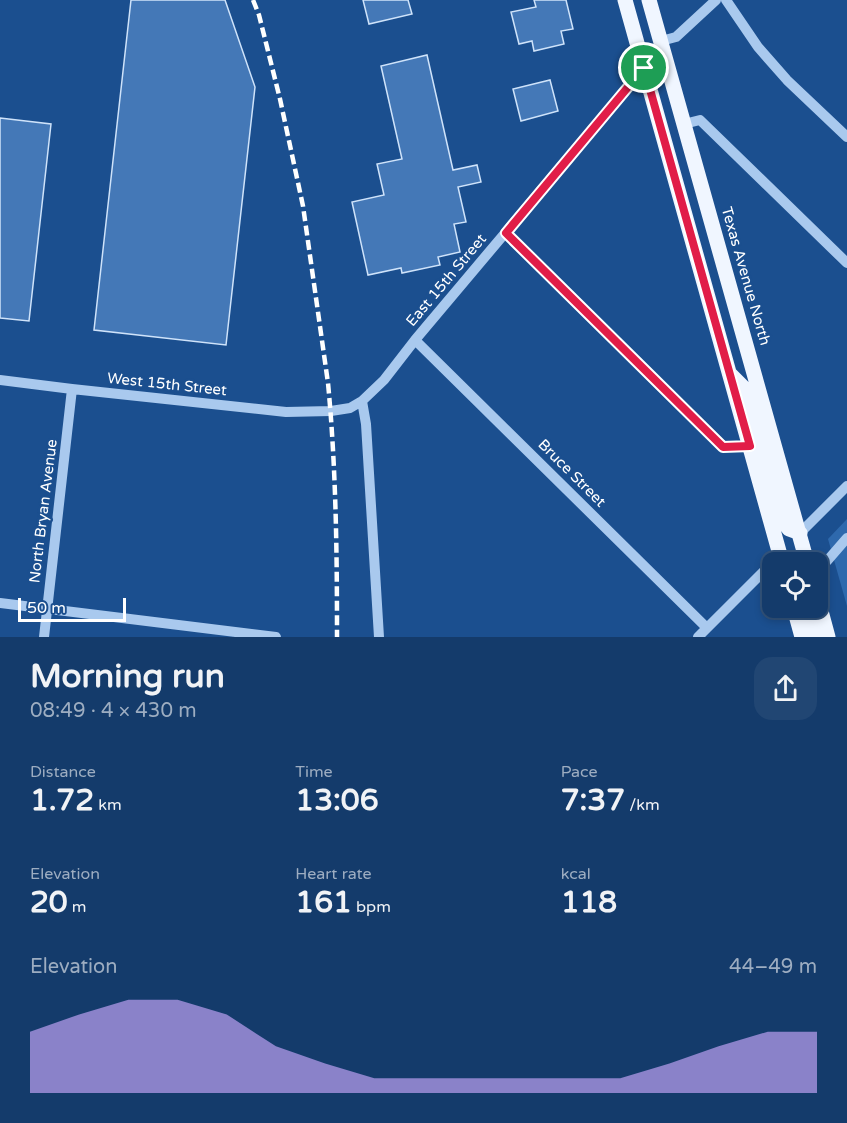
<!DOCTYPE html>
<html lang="en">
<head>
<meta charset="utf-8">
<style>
	:root { --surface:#143b6b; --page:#214673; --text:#f1f3f6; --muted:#9dadc1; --line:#33557e; --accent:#bca0f2 }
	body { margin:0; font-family:"Varela Round",sans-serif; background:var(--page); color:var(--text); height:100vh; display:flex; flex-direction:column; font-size:22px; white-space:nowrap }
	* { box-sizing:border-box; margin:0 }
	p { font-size:20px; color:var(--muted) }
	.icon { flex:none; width:33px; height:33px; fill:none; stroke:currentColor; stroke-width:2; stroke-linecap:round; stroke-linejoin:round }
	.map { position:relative; height:637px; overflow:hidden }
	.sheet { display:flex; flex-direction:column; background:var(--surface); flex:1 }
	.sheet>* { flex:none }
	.fabs { position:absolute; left:762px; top:552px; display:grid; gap:12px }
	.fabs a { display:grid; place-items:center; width:66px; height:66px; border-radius:12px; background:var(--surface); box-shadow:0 3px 9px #0003,0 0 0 2px var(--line); font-size:30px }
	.scale { position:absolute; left:18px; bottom:15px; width:108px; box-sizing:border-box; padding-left:6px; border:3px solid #fff; border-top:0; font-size:16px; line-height:21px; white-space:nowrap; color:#fff; -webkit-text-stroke:4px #1b4f8f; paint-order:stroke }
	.pin { position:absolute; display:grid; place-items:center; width:51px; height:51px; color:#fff; margin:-26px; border:3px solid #fff; border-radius:50%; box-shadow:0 2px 6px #0007 }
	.round { display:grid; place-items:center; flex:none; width:63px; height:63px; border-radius:18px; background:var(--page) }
	.headline { display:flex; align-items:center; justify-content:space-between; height:102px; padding:0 30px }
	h1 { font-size:33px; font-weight:800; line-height:45px }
	.stats { display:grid; grid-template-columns:repeat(3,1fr); gap:9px; height:102px; padding:6px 30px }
	.stats div { display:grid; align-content:center }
	.stats b { font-size:30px; font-weight:800 }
	.stats small { font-size:16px; font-weight:400 }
	.stats p { font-size:16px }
	.chart { height:168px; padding:12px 30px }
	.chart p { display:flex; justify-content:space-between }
	.chart svg { width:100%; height:108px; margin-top:6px; fill:var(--accent); opacity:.7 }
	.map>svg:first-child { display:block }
</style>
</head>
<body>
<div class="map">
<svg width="847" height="637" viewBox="0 0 847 637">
	<rect width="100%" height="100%" fill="#1b4f8f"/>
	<path fill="#2e69ad" d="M 847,519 L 847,606 L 828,539 Z"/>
	<path fill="#4478b7" stroke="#cfe3fa" stroke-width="1.5" d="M 131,0 L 225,0 L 255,87 L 226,345 L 94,330 Z
		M 363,0 L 408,0 L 412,14 L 369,24 Z
		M 534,0 L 566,0 L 573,29 L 561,31 L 564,44 L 534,51 L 532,41 L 519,44 L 511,12 L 536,7 Z
		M 427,55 L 453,170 L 477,165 L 481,182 L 458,187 L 466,222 L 454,224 L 460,252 L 438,257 L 440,265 L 402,273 L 401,268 L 368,275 L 352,202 L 384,195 L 377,164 L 402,159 L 381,66 Z
		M 550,80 L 558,111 L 521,121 L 513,89 Z
		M 0,118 L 51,124 L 29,321 L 0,318 Z"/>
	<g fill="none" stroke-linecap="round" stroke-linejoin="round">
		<path stroke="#a9c9ee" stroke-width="10" d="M 726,0 L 758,47 L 787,80 L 847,137
			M 661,41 L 676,37 L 716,0
			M 684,124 L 700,120 L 847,263
			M 506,233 L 723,447 L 750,446
			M 415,340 L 707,628
			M 0,380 L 72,389 L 286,412 L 331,411 L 350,408 L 362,401 L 384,380 L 415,340 L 644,68
			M 362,401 L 366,424 L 379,637
			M 800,533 L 847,486
			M 818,563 L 827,561 L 847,538
			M 0,603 L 276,637
			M 44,637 L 72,389
			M 698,637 L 780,555"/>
		<path stroke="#f0f6ff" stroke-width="15" d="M 625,0 L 782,562
			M 649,0 L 807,562
			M 730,374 L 746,390 L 764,452 L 781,518 L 789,529 L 800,533
			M 818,600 L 828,637
			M 794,608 L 802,637
			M 807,608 L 816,637"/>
		<path stroke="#fff" stroke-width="4.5" stroke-dasharray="10 4.5" stroke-linecap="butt" d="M 253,0 L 259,15 L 280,99 L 303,206 L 328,383 C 336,467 337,552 337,637"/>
	</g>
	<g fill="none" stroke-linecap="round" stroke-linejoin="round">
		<defs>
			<path id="route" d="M 644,68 L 750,446 L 723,447 L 506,233 Z"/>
		</defs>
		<use href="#route" stroke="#fff" stroke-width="12"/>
		<use href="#route" stroke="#e11d48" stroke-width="8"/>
	</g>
	<g text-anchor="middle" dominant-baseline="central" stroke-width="5" stroke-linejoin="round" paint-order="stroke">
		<g font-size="15" fill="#fff" stroke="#1b4f8f">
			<text transform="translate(746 276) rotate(74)">Texas Avenue North</text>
			<text transform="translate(446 280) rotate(-50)">East 15th Street</text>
			<text transform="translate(167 384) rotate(6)">West 15th Street</text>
			<text transform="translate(572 473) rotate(45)">Bruce Street</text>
			<text transform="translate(43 511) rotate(-83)">North Bryan Avenue</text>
		</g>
	</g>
</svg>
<div class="fabs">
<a><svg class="icon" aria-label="locate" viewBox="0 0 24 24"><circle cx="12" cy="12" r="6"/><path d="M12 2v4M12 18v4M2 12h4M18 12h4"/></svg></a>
</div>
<div class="scale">50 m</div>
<div class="pin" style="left:644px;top:68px;background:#1e9e55"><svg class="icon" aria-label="arrive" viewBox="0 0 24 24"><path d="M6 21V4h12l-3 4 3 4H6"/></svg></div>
</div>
<section class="sheet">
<div class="headline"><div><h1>Morning run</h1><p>08:49 · 4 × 430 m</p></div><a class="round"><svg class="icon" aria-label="share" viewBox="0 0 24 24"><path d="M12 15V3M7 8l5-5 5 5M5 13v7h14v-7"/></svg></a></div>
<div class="stats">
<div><p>Distance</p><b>1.72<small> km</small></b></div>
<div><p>Time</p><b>13:06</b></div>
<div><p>Pace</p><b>7:37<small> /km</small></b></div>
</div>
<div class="stats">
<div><p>Elevation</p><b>20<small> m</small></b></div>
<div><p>Heart rate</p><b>161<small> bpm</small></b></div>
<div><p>kcal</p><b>118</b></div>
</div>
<div class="chart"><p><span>Elevation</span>44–49 m</p>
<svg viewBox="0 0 160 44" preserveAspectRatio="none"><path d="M0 44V19L10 12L20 6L30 6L40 12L50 25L60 32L70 38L80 38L90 38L100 38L110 38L120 38L130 32L140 25L150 19L160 19V44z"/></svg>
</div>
</section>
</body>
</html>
